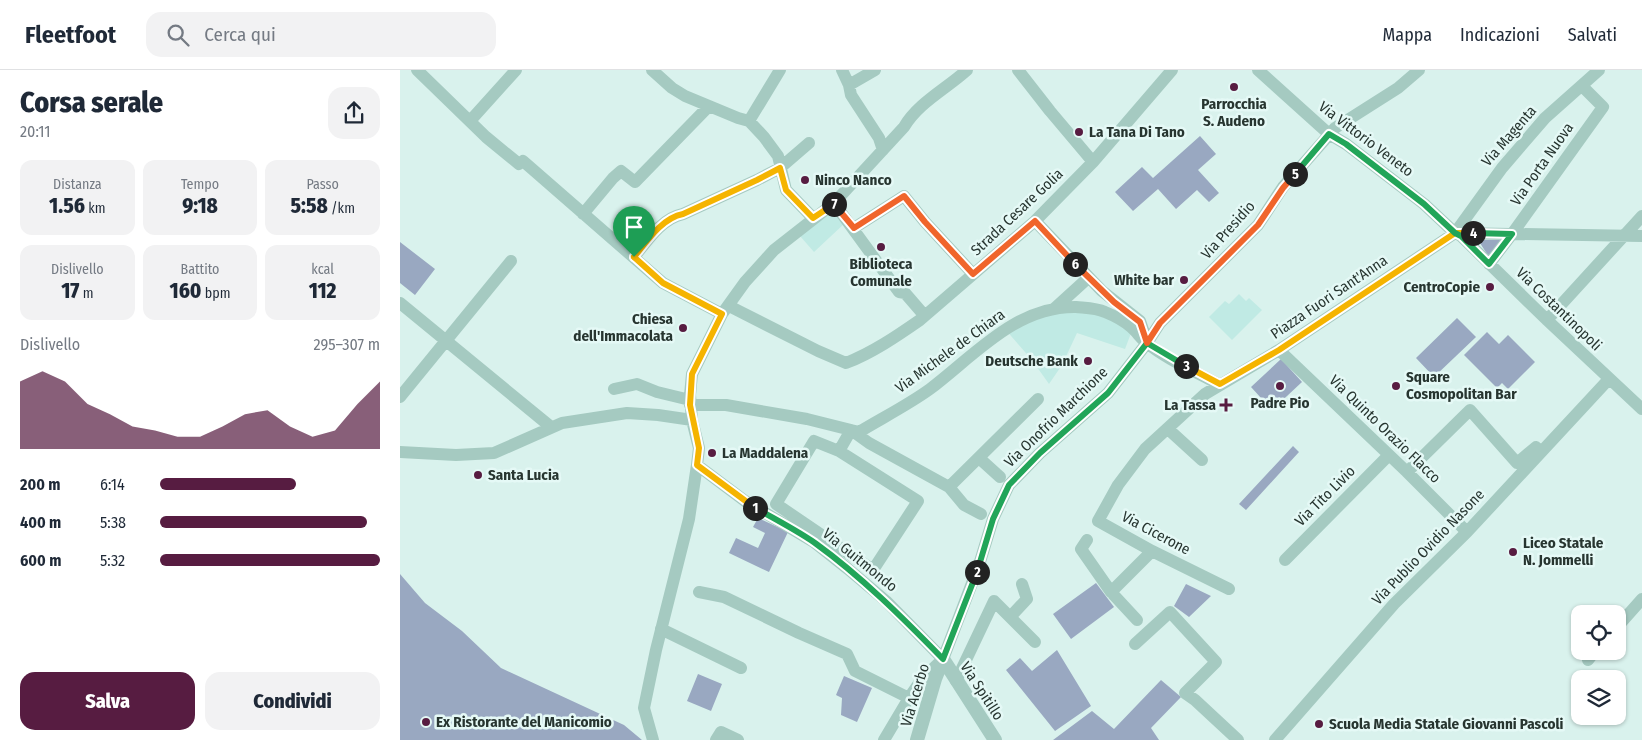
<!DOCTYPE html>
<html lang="it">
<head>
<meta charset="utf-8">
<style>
	:root { --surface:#fff; --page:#f2f2f3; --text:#1f2937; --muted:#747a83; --line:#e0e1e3; --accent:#571c41 }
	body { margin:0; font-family:"Fira Sans Condensed",sans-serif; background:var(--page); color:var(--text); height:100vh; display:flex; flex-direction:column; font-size:19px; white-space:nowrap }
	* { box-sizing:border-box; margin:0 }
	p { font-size:16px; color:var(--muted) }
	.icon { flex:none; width:28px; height:28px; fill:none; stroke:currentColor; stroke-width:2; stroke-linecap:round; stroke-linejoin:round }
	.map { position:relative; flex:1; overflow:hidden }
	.panel { display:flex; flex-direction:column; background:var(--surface); width:400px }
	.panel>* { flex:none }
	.controls { position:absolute; left:1171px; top:535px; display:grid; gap:10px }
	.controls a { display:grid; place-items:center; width:55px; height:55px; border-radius:10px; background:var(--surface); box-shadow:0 1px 4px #0004; font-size:25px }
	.pin { position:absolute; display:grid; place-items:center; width:42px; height:42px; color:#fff; margin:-51px -21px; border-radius:50% 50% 50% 0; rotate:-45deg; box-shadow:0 0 5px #0007 }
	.pin .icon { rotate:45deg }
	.km { position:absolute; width:25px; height:25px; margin:-12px; border-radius:50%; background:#222; color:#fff; font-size:14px; line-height:25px; text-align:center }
	.round { display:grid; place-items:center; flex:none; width:52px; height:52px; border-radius:15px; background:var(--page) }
	.headline { display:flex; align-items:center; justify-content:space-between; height:85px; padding:0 20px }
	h1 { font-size:28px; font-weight:800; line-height:38px }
	.stats { display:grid; grid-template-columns:repeat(3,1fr); gap:8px; height:85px; padding:5px 20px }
	.stats div { display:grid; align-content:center; border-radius:12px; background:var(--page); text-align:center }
	.stats b { font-size:21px; font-weight:800 }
	.stats small { font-size:14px; font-weight:400 }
	.stats p { font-size:14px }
	.chart { height:140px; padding:10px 20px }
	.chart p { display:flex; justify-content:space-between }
	.chart svg { width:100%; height:90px; margin-top:5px; fill:var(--accent); opacity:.7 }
	.action { display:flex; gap:10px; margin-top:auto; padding:10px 20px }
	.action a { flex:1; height:58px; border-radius:15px; background:var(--accent); color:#fff; font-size:20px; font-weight:800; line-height:58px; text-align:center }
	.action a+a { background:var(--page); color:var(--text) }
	ul { padding:0 20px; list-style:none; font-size:16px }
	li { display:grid; grid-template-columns:80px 60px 1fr; align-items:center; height:38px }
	li i { height:12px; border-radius:6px; background:var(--accent) }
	header { display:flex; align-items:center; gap:30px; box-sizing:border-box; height:70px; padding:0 25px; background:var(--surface); border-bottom:1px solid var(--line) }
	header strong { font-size:24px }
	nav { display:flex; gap:28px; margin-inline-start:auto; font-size:18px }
	.search { width:350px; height:45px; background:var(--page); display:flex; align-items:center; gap:12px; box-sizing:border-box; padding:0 18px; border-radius:15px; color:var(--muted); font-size:19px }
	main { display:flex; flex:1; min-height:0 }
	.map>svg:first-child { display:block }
</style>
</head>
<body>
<header>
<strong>Fleetfoot</strong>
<div class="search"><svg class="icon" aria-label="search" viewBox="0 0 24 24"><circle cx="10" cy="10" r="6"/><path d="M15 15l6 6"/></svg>Cerca qui</div>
<nav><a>Mappa</a><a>Indicazioni</a><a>Salvati</a></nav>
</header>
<main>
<section class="panel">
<div class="headline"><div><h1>Corsa serale</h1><p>20:11</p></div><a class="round"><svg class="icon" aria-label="share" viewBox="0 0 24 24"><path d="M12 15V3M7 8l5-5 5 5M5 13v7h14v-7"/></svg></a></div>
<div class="stats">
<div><p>Distanza</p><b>1.56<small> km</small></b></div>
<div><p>Tempo</p><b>9:18</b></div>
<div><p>Passo</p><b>5:58<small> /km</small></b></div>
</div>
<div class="stats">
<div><p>Dislivello</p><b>17<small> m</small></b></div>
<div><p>Battito</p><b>160<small> bpm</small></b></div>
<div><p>kcal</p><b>112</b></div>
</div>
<div class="chart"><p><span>Dislivello</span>295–307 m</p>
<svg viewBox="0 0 160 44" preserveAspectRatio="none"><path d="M0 44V11L10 6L20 11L30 22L40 27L50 33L60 35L70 38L80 38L90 33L100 27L110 25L120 33L130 38L140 35L150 22L160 11V44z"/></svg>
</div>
<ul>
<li><b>200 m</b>6:14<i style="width:62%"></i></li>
<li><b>400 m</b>5:38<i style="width:94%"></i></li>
<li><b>600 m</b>5:32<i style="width:100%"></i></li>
</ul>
<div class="action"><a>Salva</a><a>Condividi</a></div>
</section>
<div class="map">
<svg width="1242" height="670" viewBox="0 0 1242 670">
	<rect width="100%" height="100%" fill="#d9f2ed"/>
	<path fill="#99a8c1" d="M 800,66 L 816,84 L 798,100 L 819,123 L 809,132 L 797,120 L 776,139 L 758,119 L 733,141 L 715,122 L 742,97 L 753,108 Z
		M 1078,170 L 1101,170 L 1089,187 Z
		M 0,172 L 35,199 L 15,225 L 0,213 Z
		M 1057,248 L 1076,267 L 1034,307 L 1016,288 Z
		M 1087,262 L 1099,274 L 1108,265 L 1135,292 L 1108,319 L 1102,313 L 1097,318 L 1064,285 Z
		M 881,289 L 902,312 L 872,340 L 851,317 Z
		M 893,376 L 899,382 L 846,440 L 839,434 Z
		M 358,448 L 388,462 L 369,502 L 329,483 L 336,468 L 358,478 L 365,463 L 353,457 Z
		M 0,504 L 25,533 L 62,561 L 101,598 L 224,655 L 242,670 L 0,670 Z
		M 696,513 L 714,537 L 671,569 L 653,544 Z
		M 786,514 L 811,526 L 789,547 L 774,536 Z
		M 657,580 L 691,636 L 655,661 L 606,600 L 620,588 L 632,601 Z
		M 298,604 L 322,614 L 311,641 L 287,631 Z
		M 444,606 L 472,618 L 457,652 L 441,645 L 442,628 L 436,625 Z
		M 761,610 L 781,627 L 751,658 L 759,670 L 653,670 L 692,641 L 714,659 Z"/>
	<path fill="#c0eae4" d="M 431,138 L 445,153 L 414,182 L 400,166 Z
		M 839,224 L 846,231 L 849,228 L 862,240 L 832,270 L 809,247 L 825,231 L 829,234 Z
		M 688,238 L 733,258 L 725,279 L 677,263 L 662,295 L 649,314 L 632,290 L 605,259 L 634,243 Z"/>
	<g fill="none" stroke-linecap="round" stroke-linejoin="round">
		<path stroke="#a5cac1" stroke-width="12" d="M 17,0 L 86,67 L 119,94 L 123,91 L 263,213 L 322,244
			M 252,0 L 272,18 L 285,26 L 338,48 L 349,51 L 364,67 L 378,86 L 386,120 L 413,148
			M 442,0 L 449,15 L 451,25 L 479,68 L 483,80
			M 618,0 L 650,41 L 693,92
			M 858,0 L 929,64 L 946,74 L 1024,134 L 1055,163 L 1061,166 L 1147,250 L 1242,339
			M 449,15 L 475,0
			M 70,51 L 116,0
			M 349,51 L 380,0
			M 434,133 L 499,222 L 505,223 L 524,245
			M 183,144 L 213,108 L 221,101 L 235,112 L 309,36
			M 635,151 L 702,221 L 740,251 L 746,269
			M 454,158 L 504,126 L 525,152 L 573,204
			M 1055,163 L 1242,166
			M 234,187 C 247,171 262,148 283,144 L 357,110 L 380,98 L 409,73
			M 1089,194 L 1112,164 L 1203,37 L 1182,16
			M 0,233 L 151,357
			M 329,236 L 418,281 L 446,293 C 472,283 497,266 520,250 L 635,151 L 693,92 L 772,0
			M 655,238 L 688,208
			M 1147,250 L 1242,146
			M 879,280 L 1007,402 L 1067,462
			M 214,319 L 237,314 L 257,322 L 290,330
			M 0,327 L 111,191
			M 290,335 L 326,335 L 407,349 L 459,362 C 482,348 508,335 530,319 C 575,285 616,236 676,237 C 685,238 696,238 705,242 C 715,246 724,251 731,257 C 737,262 741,269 747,273 C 767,290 797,302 820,315
			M 768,359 L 802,390
			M 439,381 L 414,371 L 376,434 L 473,500 L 518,431 L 439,381 L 451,360 L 469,373 L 549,417 L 564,435 L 581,444
			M 0,382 L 56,385 L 94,383 L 162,353 L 227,343 L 258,345 L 292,350
			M 579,388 L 600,407
			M 297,395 L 345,431 L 414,472 L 448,499 L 486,531 L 543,589
			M 1007,402 L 1070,340 L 1117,393 L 1136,377
			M 549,417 L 638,329
			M 687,470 L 681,479 L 711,522
			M 885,490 L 989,385
			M 829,519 L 752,481 L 698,451 L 718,415 L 745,379 L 805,324 L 879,280 L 1055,163 L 1102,98 L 1145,48 L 1199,0
			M 299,522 L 324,527 L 399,563 L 447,584 L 455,601 L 509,628
			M 610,547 L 627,529 L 622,514
			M 737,550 L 711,522 L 752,481
			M 1218,556 L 1242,529
			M 261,559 L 341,598
			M 735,574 L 770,542 L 816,592 L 785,623 L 795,630 L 838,670
			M 1188,590 L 1195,581
			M 556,611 L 594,531 L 635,572
			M 253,670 L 244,638 L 256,580 L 289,449 L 297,395 L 299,378 L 292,350 L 290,325 L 292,304 L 322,244 L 345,212 L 374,180 L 434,133 L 504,57 C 518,33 546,19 567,0
			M 316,670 L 321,662 L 338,670
			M 484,670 L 509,628 L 522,609 L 543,589 L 579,495 L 593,449 L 609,415 L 640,383 L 708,323 L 747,273 L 760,253 L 858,155 L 883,117 L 935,58 L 998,18 L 1019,0
			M 875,670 L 994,534 L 1067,462 L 1209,309"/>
		<path stroke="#a5cac1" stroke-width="14" d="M 543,589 L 595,670
			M 517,670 L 535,609 L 543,589"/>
	</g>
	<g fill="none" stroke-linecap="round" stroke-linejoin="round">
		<defs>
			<path id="split-1" d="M 234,187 L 263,213 L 322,244 L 292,304 L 290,335 L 299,378 L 297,395 L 355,438"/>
			<path id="split-2" d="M 355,438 C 375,449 396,460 415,473 C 462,507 503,548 543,589 L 577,502"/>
			<path id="split-3" d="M 577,502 L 593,449 L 609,415 L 640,383 L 708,323 L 747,273 L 786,296"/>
			<path id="split-4" d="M 786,296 L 820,314 L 879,280 L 1055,163 L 1073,163"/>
			<path id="split-5" d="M 895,104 L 929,64 L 946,74 L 1024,134 L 1055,163 L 1061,166 L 1089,194 L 1112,164 L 1073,163"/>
			<path id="split-6" d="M 675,194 L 714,232 L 740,252 L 747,273 L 760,253 L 858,155 L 883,118 L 895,104"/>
			<path id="split-7" d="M 434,134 L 454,158 L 504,126 L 525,152 L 573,204 L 635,151 L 675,194"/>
			<path id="split-8" d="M 234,187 C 247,171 262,148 283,144 L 357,110 L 380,98 L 386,120 L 413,148 L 434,134"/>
		</defs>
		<use href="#split-1" stroke="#fff" stroke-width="10"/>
		<use href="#split-2" stroke="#fff" stroke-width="10"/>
		<use href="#split-3" stroke="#fff" stroke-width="10"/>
		<use href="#split-4" stroke="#fff" stroke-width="10"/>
		<use href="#split-5" stroke="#fff" stroke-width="10"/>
		<use href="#split-6" stroke="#fff" stroke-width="10"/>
		<use href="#split-7" stroke="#fff" stroke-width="10"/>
		<use href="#split-8" stroke="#fff" stroke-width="10"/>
		<use href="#split-1" stroke="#f5b400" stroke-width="6"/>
		<use href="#split-2" stroke="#22a559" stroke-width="6"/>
		<use href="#split-3" stroke="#22a559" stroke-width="6"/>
		<use href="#split-4" stroke="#f5b400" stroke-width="6"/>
		<use href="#split-5" stroke="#22a559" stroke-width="6"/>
		<use href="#split-6" stroke="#f0652b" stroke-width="6"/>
		<use href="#split-7" stroke="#f0652b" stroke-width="6"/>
		<use href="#split-8" stroke="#f5b400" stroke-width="6"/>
	</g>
	<g fill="#571c41" stroke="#e5f9f6" stroke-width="2">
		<circle cx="834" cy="17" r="5"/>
		<circle cx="679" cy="62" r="5"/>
		<circle cx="405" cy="110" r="5"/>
		<circle cx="481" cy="177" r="5"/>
		<circle cx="784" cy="210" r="5"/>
		<circle cx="1090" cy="217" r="5"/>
		<circle cx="283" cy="258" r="5"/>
		<circle cx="688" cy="291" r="5"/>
		<circle cx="880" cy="316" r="5"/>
		<circle cx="996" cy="316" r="5"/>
		<path d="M823.5 327.5h5v5h5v5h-5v5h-5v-5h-5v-5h5z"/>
		<circle cx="312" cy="383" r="5"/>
		<circle cx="78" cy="405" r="5"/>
		<circle cx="1113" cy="482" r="5"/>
		<circle cx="26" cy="652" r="5"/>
		<circle cx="919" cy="654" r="5"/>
	</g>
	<g text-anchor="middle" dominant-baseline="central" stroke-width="5" stroke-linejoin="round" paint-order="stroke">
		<g font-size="15" font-weight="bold" fill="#273530" stroke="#e5f9f6" text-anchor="start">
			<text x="834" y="34" text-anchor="middle">Parrocchia<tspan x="834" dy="17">S. Audeno</tspan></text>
			<text x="689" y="62">La Tana Di Tano</text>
			<text x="415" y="110">Ninco Nanco</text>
			<text x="481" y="194" text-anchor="middle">Biblioteca<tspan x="481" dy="17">Comunale</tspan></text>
			<text x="774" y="210" text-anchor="end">White bar</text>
			<text x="1080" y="217" text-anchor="end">CentroCopie</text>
			<text x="273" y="249" text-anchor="end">Chiesa<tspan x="273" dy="17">dell'Immacolata</tspan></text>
			<text x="678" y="291" text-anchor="end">Deutsche Bank</text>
			<text x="1006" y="307">Square<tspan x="1006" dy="17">Cosmopolitan Bar</tspan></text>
			<text x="880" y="333" text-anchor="middle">Padre Pio</text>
			<text x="816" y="335" text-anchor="end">La Tassa</text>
			<text x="322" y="383">La Maddalena</text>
			<text x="88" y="405">Santa Lucia</text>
			<text x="1123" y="473">Liceo Statale<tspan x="1123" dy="17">N. Jommelli</tspan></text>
			<text x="36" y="652">Ex Ristorante del Manicomio</text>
			<text x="929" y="654">Scuola Media Statale Giovanni Pascoli</text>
		</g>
		<g font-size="15" fill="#273530" stroke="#e5f9f6">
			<text transform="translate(1109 66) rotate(-49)">Via Magenta</text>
			<text transform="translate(966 69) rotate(37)">Via Vittorio Veneto</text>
			<text transform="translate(1142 94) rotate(-55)">Via Porta Nuova</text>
			<text transform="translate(617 142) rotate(-43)">Strada Cesare Golia</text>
			<text transform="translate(828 160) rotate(-48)">Via Presidio</text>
			<text transform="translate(929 227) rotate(-34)">Piazza Fuori Sant'Anna</text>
			<text transform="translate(1159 239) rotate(44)">Via Costantinopoli</text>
			<text transform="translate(550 281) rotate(-36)">Via Michele de Chiara</text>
			<text transform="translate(656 347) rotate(-44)">Via Onofrio Marchione</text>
			<text transform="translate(985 359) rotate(44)">Via Quinto Orazio Flacco</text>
			<text transform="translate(925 426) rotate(-45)">Via Tito Livio</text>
			<text transform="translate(756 463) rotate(28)">Via Cicerone</text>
			<text transform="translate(1028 477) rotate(-46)">Via Publio Ovidio Nasone</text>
			<text transform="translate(460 490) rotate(39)">Via Guitmondo</text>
			<text transform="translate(582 621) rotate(57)">Via Spitillo</text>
			<text transform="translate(515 625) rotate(-73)">Via Acerbo</text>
		</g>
	</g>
</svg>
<div class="controls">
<a><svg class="icon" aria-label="locate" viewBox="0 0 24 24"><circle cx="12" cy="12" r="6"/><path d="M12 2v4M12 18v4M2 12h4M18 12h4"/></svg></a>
<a><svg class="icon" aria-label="layers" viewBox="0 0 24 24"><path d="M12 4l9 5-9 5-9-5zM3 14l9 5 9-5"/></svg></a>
</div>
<div class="pin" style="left:234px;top:187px;background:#1e9e55"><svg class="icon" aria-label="arrive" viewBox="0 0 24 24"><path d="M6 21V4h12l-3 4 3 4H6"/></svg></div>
<b class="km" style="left:355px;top:438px">1</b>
<b class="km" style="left:577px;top:502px">2</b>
<b class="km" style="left:786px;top:296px">3</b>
<b class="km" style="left:1073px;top:163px">4</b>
<b class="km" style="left:895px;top:104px">5</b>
<b class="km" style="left:675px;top:194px">6</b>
<b class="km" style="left:434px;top:134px">7</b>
</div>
</main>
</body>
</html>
